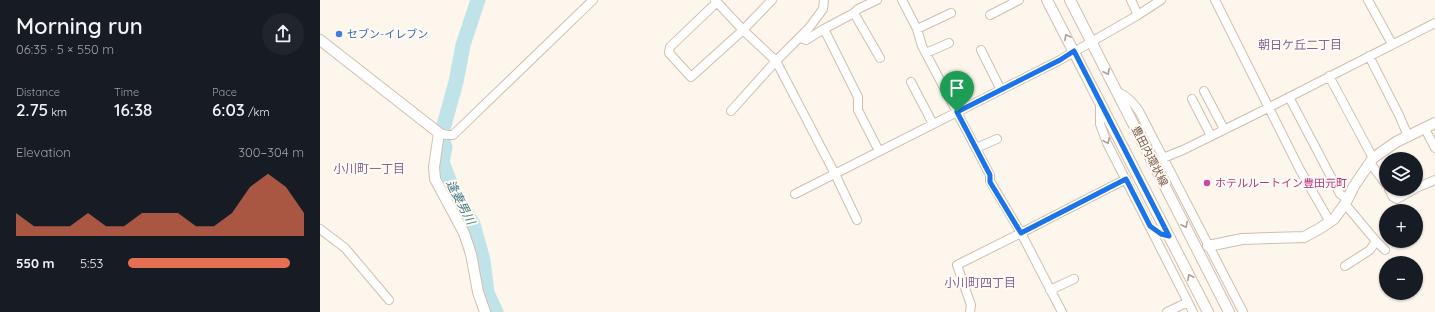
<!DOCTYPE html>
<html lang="en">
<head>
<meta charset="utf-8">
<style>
	:root { --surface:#171b24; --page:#20242c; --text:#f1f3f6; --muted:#9ea1a6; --accent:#e76f51 }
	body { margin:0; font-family:Quicksand,"Noto Sans JP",sans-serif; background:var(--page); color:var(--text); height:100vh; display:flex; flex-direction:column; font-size:15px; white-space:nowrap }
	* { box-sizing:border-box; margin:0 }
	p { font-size:13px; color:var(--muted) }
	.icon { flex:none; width:22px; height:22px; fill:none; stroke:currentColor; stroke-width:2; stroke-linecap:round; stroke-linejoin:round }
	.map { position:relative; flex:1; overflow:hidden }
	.drawer { display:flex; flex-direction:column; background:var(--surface); width:320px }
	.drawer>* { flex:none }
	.tools { position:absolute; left:1059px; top:152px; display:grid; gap:8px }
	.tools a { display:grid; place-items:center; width:44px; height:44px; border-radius:50%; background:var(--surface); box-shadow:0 1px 3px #0004; font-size:20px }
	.pin { position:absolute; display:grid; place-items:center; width:34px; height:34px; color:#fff; margin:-41px -17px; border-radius:50% 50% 50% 0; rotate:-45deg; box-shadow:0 0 4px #0007 }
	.pin .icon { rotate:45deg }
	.round { display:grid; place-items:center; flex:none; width:42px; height:42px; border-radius:21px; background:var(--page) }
	.head { display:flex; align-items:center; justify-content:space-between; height:68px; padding:0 16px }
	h1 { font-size:22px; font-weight:600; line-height:30px }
	.metrics { display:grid; grid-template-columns:repeat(3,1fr); gap:6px; height:68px; padding:4px 16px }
	.metrics div { display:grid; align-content:center }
	.metrics b { font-size:17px; font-weight:600 }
	.metrics small { font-size:11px; font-weight:400 }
	.metrics p { font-size:11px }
	.chart { height:112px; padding:8px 16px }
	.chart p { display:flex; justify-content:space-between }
	.chart svg { width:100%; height:72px; margin-top:4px; fill:var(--accent); opacity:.7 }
	ul { padding:0 16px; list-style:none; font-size:13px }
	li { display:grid; grid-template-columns:64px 48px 1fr; align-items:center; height:30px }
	li i { height:10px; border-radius:5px; background:var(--accent) }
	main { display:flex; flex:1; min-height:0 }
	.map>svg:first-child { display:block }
</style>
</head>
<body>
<main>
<section class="drawer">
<div class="head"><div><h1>Morning run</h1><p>06:35 · 5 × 550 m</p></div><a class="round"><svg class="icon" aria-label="share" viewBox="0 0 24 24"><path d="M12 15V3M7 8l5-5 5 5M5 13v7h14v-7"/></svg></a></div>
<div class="metrics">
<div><p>Distance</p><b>2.75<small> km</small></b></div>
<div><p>Time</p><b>16:38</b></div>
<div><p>Pace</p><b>6:03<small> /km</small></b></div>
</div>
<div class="chart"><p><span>Elevation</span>300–304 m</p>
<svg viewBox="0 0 160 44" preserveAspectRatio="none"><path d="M0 44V30L10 38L20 38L30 38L40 30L50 38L60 38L70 30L80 30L90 30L100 38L110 38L120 30L130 14L140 6L150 14L160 30V44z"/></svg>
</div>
<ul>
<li><b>550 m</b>5:53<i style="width:92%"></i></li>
</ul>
</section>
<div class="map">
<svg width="1115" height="312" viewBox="0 0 1115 312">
	<rect width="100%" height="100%" fill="#fdf6ec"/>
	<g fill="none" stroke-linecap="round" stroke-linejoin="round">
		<path stroke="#bfe3e8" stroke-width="15" d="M 158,0 L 143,45 L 136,82 L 121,136 L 125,147 L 122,162 L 135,196 L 153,224 L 163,260 L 167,293 L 176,312"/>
		<defs>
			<path id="minor" d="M 395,0 L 423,30 L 456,61 L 515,174 L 537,220
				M 582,0 L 597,29 L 602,46 L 670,175 L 670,181 L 701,233 L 742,312
				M 811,0 L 818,15
				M 895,0 L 979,168 L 1010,222
				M 1048,0 L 1072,44
				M 397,2 L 350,47 L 349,53 L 371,77 L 423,30 L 452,0
				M 534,13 L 560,58
				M 670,15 L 699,0
				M 504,29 L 538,97 L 538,110 L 559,151
				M 597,29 L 631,13
				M 480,38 L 486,40 L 504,29 L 534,13 L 538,9 L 557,0
				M 661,50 L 681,90
				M 606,53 L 629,43
				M 1049,56 L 1079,115 L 1088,136
				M 1009,76 L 1053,158
				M 591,82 L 613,124
				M 884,91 L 904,129
				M 798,92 C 807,96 813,102 819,111 L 923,312
				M 969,97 L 1020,194 L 1027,199
				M 872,99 L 891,136
				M 780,104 L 780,124 L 787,143 L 873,312
				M 411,111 L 456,61 L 489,28 L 503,9 L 504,0
				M 1105,129 L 1115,148
				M 119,133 L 127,135 L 133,135 L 273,0
				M 656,148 L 677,139
				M 843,158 L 863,150 L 934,115 L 1115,23
				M 1050,163 L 1066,184
				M 1096,188 L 1115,180
				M 1069,189 L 1073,197 L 1077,199 L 1095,189
				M 475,194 L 740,60 L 818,15 L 841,0
				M 0,229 L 25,248 L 69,300
				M 1056,241 L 1065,250
				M 1025,266 L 1050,250 L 1056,241 L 1025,204
				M 730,290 L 754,279
				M 650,312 L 651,305 L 637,265 L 701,233 L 806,179
				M 847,312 L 868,302"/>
			<path id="tertiary" d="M 727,0 L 888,312
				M 750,0 L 909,312
				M 0,40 L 119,133 L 114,167 L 115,179 L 144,233 L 151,254 L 158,292 L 165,312
				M 888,246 L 922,239 L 984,237 L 999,229 L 1014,219 L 1025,204 L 1034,186 L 1053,158 L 1076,142 L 1115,123"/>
		</defs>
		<use href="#minor" stroke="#d1beb0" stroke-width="10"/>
		<use href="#tertiary" stroke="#d1beb0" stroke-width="12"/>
		<use href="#minor" stroke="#fff" stroke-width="8"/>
		<use href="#tertiary" stroke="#fff" stroke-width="10"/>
	</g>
	<defs><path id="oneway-chevron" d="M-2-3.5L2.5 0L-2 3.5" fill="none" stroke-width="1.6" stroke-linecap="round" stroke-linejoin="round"/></defs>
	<g stroke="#af9d94">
		<use href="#oneway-chevron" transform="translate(747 37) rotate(-118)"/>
		<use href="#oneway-chevron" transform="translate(787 72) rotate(63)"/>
		<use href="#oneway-chevron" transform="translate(787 141) rotate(66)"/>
		<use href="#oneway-chevron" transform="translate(865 225) rotate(63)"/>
		<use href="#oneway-chevron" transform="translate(870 277) rotate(-117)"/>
	</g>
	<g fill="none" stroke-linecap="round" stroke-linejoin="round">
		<defs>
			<path id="route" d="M 754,51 L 849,236 L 841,234 L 830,226 L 806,179 L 701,233 L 670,182 L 670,175 L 637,112 L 740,60 Z"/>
		</defs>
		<use href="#route" stroke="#fff" stroke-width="8"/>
		<use href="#route" stroke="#1a73e8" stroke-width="5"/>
	</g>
	<circle fill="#3f7fe0" stroke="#fffaf3" stroke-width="1.5" cx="19" cy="34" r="4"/>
	<circle fill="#d1479c" stroke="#fffaf3" stroke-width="1.5" cx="887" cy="183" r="4"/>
	<g text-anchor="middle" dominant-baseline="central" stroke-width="4" stroke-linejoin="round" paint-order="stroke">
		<g font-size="11" fill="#366cbe" stroke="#fffaf3" text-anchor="start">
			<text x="27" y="34">セブン-イレブン</text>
		</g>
		<g font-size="11" fill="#7a5c4d" stroke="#fffaf3">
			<text transform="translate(830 156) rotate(63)">豊田内環状線</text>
		</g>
		<g font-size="11" fill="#b23c85" stroke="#fffaf3" text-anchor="start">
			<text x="895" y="183">ホテルルートイン豊田元町</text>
		</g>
		<g font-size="12" fill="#846695" stroke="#fffaf3">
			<text x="980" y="44">朝日ケ丘二丁目</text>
			<text x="49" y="168">小川町一丁目</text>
			<text x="660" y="282">小川町四丁目</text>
		</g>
		<g font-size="12" font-style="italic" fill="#437c86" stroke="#fffaf3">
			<text transform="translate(141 202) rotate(63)">逢妻男川</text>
		</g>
	</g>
</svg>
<div class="tools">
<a><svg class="icon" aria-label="layers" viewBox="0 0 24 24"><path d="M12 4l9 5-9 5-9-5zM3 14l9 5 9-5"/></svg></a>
<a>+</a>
<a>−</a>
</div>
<div class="pin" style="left:637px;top:112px;background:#1e9e55"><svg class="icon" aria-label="arrive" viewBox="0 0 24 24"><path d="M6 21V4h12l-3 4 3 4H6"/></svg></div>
</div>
</main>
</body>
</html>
